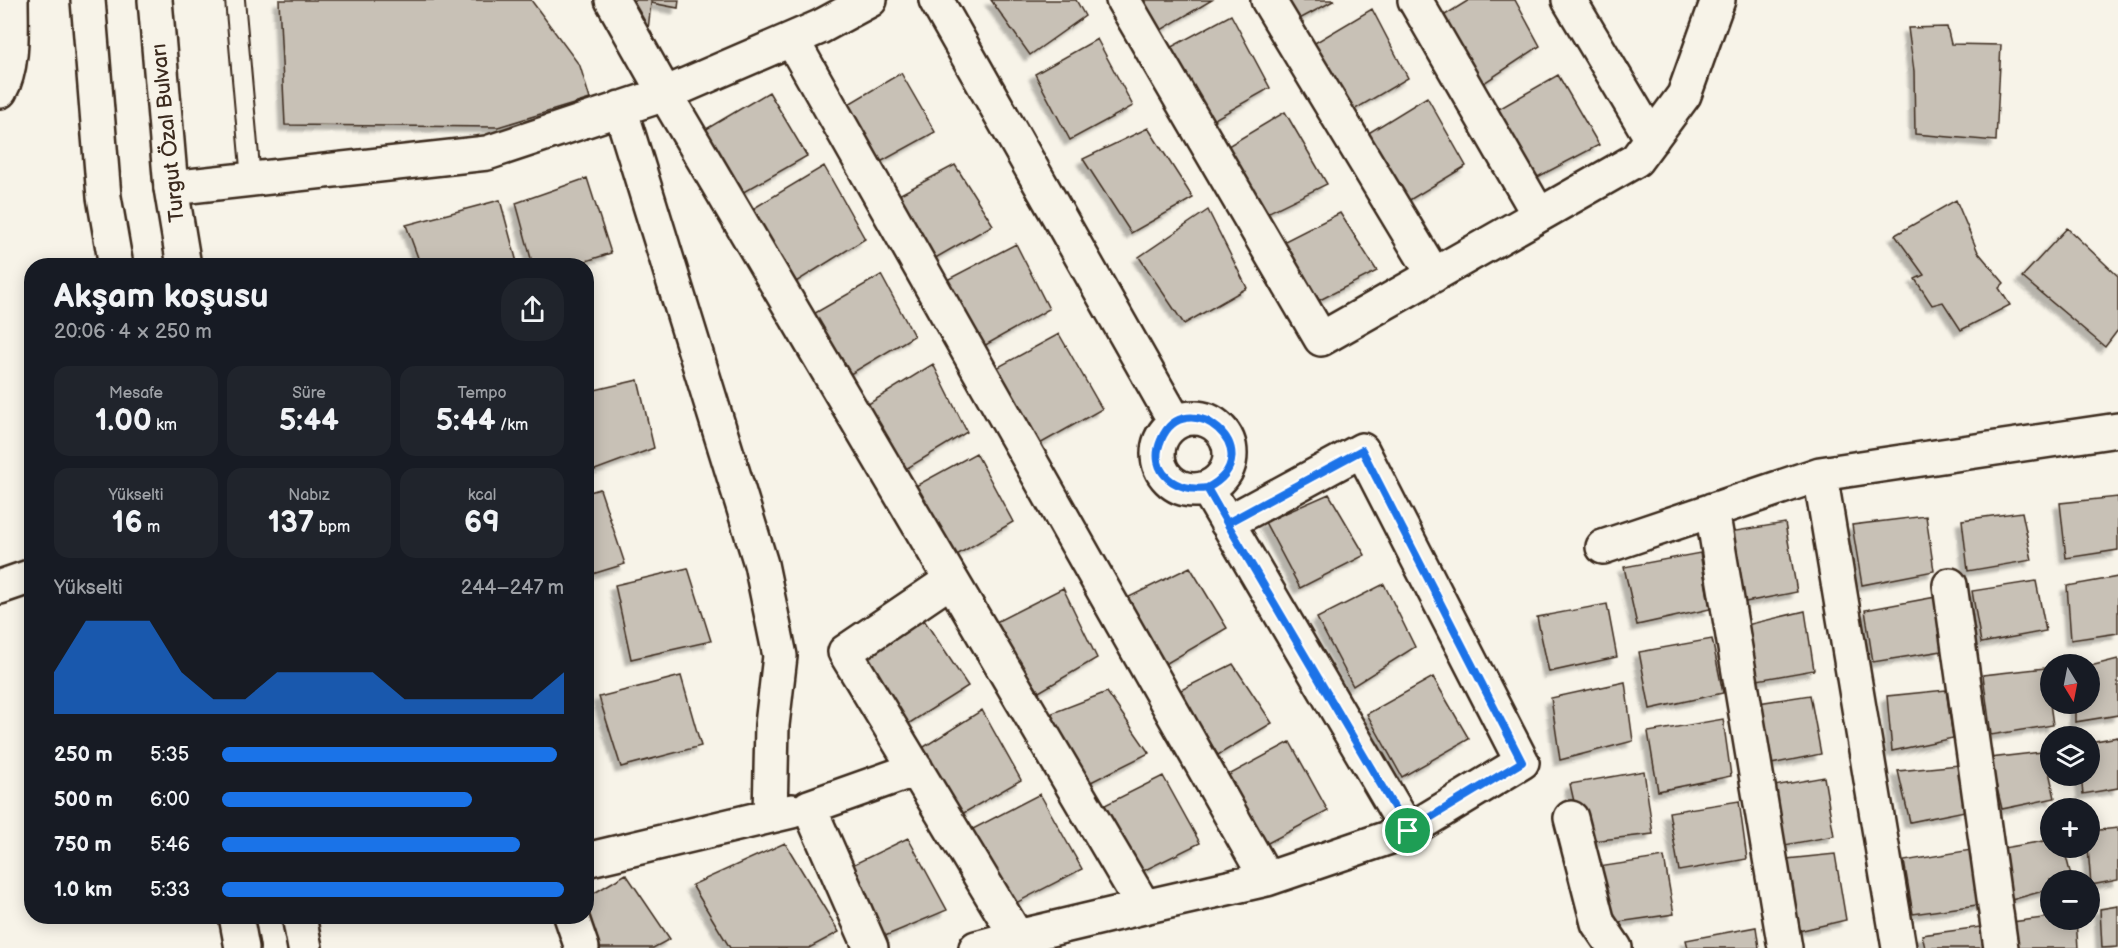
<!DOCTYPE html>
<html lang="tr">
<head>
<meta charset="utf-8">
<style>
	:root { --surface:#171b24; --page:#20242c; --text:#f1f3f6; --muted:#9ea1a6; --accent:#1a73e8 }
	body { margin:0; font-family:"Balsamiq Sans",sans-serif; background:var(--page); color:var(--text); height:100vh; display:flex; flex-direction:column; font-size:22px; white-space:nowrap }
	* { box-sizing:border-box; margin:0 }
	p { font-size:20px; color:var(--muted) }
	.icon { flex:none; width:33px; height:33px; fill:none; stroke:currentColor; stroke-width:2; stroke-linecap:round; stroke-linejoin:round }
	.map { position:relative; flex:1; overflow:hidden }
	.side { position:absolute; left:24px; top:258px; width:570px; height:666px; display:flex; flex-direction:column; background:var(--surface); border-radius:24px; box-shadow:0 3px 15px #0003 }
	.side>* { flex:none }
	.needle { width:39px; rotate:170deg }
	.fabs { position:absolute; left:2040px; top:654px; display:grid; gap:12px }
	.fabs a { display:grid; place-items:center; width:60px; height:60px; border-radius:50%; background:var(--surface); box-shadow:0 3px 15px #0003; font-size:30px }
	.pin { position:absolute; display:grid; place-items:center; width:51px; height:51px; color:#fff; margin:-26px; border:3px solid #fff; border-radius:50%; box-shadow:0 2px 6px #0007 }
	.round { display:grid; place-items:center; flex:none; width:63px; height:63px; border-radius:24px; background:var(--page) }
	.headline { display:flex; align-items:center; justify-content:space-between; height:102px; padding:0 30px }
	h1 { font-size:33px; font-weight:800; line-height:45px }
	.stats { display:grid; grid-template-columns:repeat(3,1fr); gap:9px; height:102px; padding:6px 30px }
	.stats div { display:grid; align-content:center; border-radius:15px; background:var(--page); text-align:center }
	.stats b { font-size:30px; font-weight:800 }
	.stats small { font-size:16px; font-weight:400 }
	.stats p { font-size:16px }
	.chart { height:168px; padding:12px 30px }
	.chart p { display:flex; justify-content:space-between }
	.chart svg { width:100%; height:108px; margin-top:6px; fill:var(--accent); opacity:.7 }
	ul { padding:0 30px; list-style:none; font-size:20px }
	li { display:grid; grid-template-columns:96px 72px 1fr; align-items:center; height:45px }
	li i { height:15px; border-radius:8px; background:var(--accent) }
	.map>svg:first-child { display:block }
</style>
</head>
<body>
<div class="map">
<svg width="2118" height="948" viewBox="0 0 2118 948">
	<defs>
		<filter id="shadow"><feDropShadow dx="-5.5" dy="5.5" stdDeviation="1.5" flood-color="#0004"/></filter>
	</defs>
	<rect width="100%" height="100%" fill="#f7f3e8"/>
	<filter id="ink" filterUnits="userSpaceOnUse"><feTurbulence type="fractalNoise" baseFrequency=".0167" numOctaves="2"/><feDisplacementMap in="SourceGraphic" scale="12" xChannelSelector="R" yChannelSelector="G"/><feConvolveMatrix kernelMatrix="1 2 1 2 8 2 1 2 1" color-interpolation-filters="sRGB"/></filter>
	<g filter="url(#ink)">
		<path fill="#c8c1b6" stroke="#3b2a1e" stroke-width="1.5" filter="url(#shadow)" d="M 279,0 L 531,0 L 580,66 L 590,99 L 498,127 L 285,125 Z
			M 631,0 L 679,0 L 678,8 L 651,3 L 648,30 L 631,22 Z
			M 991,0 L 1076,0 L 1085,16 L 1030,55 Z
			M 1133,0 L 1212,0 L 1151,36 Z
			M 1281,0 L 1335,0 L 1294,22 Z
			M 1469,0 L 1515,0 L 1540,46 L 1478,87 L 1440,18 Z
			M 1372,9 L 1408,78 L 1347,114 L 1313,44 Z
			M 1231,15 L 1270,88 L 1206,124 L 1162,52 Z
			M 1947,27 L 1951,44 L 2001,45 L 1996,141 L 1915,134 L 1914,71 L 1908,28 Z
			M 1097,39 L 1133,106 L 1070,140 L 1035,74 Z
			M 901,73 L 935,132 L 875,165 L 842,108 Z
			M 1558,75 L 1599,145 L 1530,181 L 1492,113 Z
			M 769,92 L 807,156 L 740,194 L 703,131 Z
			M 1427,97 L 1466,166 L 1403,204 L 1362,137 Z
			M 1285,112 L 1327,184 L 1261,216 L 1223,149 Z
			M 1148,128 L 1193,198 L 1131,233 L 1083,159 Z
			M 955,165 L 993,225 L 932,260 L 893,198 Z
			M 824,166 L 865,239 L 796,282 L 751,210 Z
			M 587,178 L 611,253 L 571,266 L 533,266 L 516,203 Z
			M 500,200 L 518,266 L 421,266 L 406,225 Z
			M 1956,200 L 1978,252 L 2004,283 L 1999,288 L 2010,305 L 1961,330 L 1943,302 L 1932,305 L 1915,279 L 1924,275 L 1895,235 Z
			M 1208,210 L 1247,288 L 1184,324 L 1139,257 Z
			M 1340,213 L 1377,271 L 1312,304 L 1277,245 Z
			M 2067,228 L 2118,276 L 2118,330 L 2105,347 L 2022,277 Z
			M 1016,244 L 1049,309 L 982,347 L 943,282 Z
			M 881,275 L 914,336 L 847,376 L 810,316 Z
			M 1059,334 L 1102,409 L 1038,445 L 993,370 Z
			M 933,364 L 967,432 L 901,472 L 865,406 Z
			M 638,380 L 654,448 L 587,473 L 586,392 Z
			M 976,453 L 1013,522 L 950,559 L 912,488 Z
			M 600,489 L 625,564 L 586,576 L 586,493 Z
			M 1329,494 L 1365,555 L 1300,588 L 1265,522 Z
			M 2118,497 L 2118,550 L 2066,558 L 2060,503 Z
			M 2022,512 L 2032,560 L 1968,571 L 1962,520 Z
			M 1926,516 L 1934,571 L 1862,585 L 1852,525 Z
			M 1785,523 L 1797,592 L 1735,604 L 1723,533 Z
			M 1700,553 L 1710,609 L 1637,625 L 1624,567 Z
			M 1190,567 L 1227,628 L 1162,666 L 1125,599 Z
			M 688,568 L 711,641 L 631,659 L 615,585 Z
			M 2118,577 L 2118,633 L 2071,640 L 2067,586 Z
			M 2036,581 L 2046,631 L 1981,643 L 1972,591 Z
			M 1384,584 L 1415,647 L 1353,686 L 1317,618 Z
			M 1063,588 L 1097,658 L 1039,692 L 994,623 Z
			M 1936,597 L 1942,651 L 1873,662 L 1865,610 Z
			M 1607,604 L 1617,657 L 1549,672 L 1537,617 Z
			M 1805,611 L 1814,670 L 1746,682 L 1738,627 Z
			M 924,620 L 968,686 L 908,724 L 860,659 Z
			M 1712,639 L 1723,693 L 1650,709 L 1639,652 Z
			M 2118,659 L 2118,715 L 2075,722 L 2075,704 L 2090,704 L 2090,666 Z
			M 1233,664 L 1272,723 L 1218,755 L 1177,692 Z
			M 2045,668 L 2053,725 L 1991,735 L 1983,675 Z
			M 681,676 L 701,746 L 621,767 L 599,697 Z
			M 1433,677 L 1469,739 L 1402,777 L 1367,714 Z
			M 1625,682 L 1633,741 L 1560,760 L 1551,698 Z
			M 1946,690 L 1953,738 L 1892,751 L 1887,696 Z
			M 1107,692 L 1149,753 L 1085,785 L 1042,717 Z
			M 1810,695 L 1821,754 L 1761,766 L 1752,704 Z
			M 982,710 L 1021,780 L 955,818 L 916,752 Z
			M 1723,719 L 1731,776 L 1658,791 L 1648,732 Z
			M 2118,737 L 2118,788 L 2083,794 L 2081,776 L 2090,776 L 2090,742 Z
			M 1290,742 L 1328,811 L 1266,844 L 1227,776 Z
			M 2050,751 L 2050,776 L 2055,798 L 2002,809 L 1990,758 Z
			M 1959,765 L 1965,811 L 1910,822 L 1898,771 Z
			M 1644,771 L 1653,834 L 1583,842 L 1570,784 Z
			M 1163,776 L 1200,843 L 1139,873 L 1101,807 Z
			M 1824,777 L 1834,836 L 1774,847 L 1763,788 Z
			M 1040,794 L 1082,869 L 1008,907 L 967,832 Z
			M 1739,801 L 1747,859 L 1679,871 L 1669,812 Z
			M 2118,828 L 2118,880 L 2091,885 L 2088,848 L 2090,831 Z
			M 908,838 L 947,910 L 878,939 L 846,868 Z
			M 2050,840 L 2050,848 L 2064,848 L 2072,880 L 2050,880 L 2050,889 L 2008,901 L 2003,848 Z
			M 785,843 L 839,932 L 809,948 L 730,948 L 692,885 Z
			M 1977,849 L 1984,904 L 1913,914 L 1904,861 Z
			M 1835,854 L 1846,920 L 1790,933 L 1777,860 Z
			M 1664,857 L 1674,914 L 1605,924 L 1592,868 Z
			M 626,874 L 670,939 L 653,948 L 595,948 L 586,916 L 586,898 Z
			M 2118,906 L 2118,947 L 2102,948 L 2100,909 Z
			M 2050,917 L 2050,920 L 2076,920 L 2078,948 L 2015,948 L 2012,922 Z
			M 1987,926 L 1991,948 L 1925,948 L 1922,935 Z
			M 1756,927 L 1759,948 L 1688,948 L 1686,940 Z"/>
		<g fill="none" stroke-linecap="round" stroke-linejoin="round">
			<defs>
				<path id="service" d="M 235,0 L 251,179"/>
				<path id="minor" d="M 612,0 L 665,94 L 1144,907 L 1267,879
					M 936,0 L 1176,423
					M 1123,0 L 1321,339 L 1636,160 L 1684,95 L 1718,0
					M 1268,0 L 1434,275
					M 1415,0 L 1539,215
					M 1569,0 L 1652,139
					M 792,40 L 1267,879 L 1408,831 L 1207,488
					M 0,91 C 14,66 11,28 11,0
					M 620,108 L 761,564 L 780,656 L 772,725 L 770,816
					M 171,188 L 487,153 L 665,94 L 820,27 L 870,0
					M1158 454a36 36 0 1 1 72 0a36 36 0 1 1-72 0Z
					M 1820,474 L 2118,430
					M 1712,510 L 1785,948
					M 1227,523 L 1362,450 L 1522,762 L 1408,831
					M 1603,547 L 1820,474 L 1899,948
					M 951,580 L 845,652 L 1017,937 L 1144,907
					M 1950,585 L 2001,948
					M 0,587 L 32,576
					M 1571,818 L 1598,923 L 1615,948
					M 586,860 L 792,811
					M 571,916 L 582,948
					M 871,948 L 809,807 L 916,769
					M 976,948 L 1017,937"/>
				<path id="trunk" d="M 88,0 L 104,197 L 116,266
					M 155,0 L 171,188 L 184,266
					M 236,916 L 242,948
					M 299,916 L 305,948"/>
			</defs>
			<use href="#service" stroke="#3b2a1e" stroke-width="22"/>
			<use href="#minor" stroke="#3b2a1e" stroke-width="38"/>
			<use href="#trunk" stroke="#3b2a1e" stroke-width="38"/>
			<use href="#service" stroke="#f7f3e8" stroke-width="18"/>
			<use href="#minor" stroke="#f7f3e8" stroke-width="33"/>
			<use href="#trunk" stroke="#f7f3e8" stroke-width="33"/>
		</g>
	</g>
	<g fill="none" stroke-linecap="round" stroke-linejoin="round" filter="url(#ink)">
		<defs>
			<path id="route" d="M 1408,831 L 1522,762 L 1362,450 L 1227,523 L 1207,488 C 1178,493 1147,473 1161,440 C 1185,381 1274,453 1207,488 L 1227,523 L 1408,831"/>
		</defs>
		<use href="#route" stroke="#fff" stroke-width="12"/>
		<use href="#route" stroke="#1a73e8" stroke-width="8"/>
	</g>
	<g text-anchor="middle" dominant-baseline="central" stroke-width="4.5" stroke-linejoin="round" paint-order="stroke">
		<g font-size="21" fill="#3b2a1e" stroke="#f7f3e8">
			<text transform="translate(168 133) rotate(-96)">Turgut Özal Bulvarı</text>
		</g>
	</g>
</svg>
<div class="fabs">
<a><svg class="needle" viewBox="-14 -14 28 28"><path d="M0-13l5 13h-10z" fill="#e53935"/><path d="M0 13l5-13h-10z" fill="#9ea1a6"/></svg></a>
<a><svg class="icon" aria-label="layers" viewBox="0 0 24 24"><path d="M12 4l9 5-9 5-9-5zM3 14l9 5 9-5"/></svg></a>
<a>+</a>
<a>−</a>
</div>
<div class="pin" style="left:1408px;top:831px;background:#1e9e55"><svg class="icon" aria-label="arrive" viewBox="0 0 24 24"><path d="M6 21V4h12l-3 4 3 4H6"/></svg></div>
<section class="side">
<div class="headline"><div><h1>Akşam koşusu</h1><p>20:06 · 4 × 250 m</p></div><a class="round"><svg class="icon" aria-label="share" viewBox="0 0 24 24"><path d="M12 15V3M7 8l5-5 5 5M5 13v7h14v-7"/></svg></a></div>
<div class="stats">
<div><p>Mesafe</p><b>1.00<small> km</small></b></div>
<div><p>Süre</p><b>5:44</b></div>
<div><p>Tempo</p><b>5:44<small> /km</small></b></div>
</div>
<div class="stats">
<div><p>Yükselti</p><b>16<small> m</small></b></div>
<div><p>Nabız</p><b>137<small> bpm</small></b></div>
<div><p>kcal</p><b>69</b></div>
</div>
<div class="chart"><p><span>Yükselti</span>244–247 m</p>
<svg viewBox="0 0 160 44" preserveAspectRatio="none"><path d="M0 44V27L10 6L20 6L30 6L40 27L50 38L60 38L70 27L80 27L90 27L100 27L110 38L120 38L130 38L140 38L150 38L160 27V44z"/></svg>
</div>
<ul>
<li><b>250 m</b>5:35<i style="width:98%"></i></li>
<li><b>500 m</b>6:00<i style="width:73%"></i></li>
<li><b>750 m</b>5:46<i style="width:87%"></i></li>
<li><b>1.0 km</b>5:33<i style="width:100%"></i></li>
</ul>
</section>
</div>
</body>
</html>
